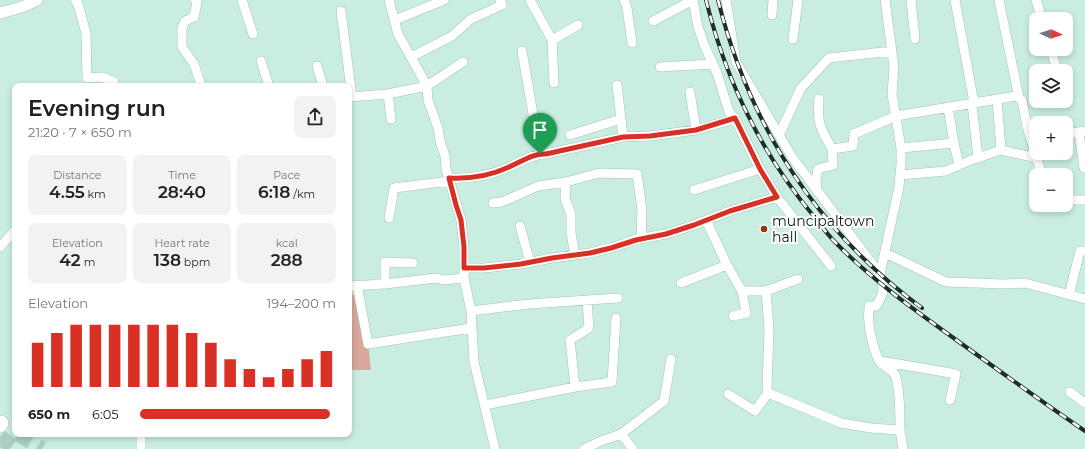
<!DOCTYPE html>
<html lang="en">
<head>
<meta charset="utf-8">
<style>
	:root { --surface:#fff; --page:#f2f2f2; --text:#222; --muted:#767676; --accent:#d93025 }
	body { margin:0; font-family:Montserrat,sans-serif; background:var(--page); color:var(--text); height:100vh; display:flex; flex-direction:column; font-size:15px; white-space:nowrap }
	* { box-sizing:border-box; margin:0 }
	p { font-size:13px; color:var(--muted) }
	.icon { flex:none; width:22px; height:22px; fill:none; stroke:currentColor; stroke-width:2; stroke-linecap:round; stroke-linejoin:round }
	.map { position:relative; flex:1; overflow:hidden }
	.drawer { position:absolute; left:12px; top:83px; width:340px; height:354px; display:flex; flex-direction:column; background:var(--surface); border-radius:8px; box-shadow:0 2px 6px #0003 }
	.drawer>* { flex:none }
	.needle { width:26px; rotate:94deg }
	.fabs { position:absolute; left:1029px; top:12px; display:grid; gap:8px }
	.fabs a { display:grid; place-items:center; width:44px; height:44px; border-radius:8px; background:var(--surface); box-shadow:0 2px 6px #0003; font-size:20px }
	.pin { position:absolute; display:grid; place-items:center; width:34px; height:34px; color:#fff; margin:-41px -17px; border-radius:50% 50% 50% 0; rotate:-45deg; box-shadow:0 0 4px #0007 }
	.pin .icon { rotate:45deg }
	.round { display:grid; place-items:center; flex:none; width:42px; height:42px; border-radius:8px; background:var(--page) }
	.overview { display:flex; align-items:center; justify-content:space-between; height:68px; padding:0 16px }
	h1 { font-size:22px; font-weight:600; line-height:30px }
	.figures { display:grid; grid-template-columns:repeat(3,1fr); gap:6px; height:68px; padding:4px 16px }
	.figures div { display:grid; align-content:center; border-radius:8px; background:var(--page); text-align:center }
	.figures b { font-size:17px; font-weight:600 }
	.figures small { font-size:11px; font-weight:400 }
	.figures p { font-size:11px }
	.chart { height:112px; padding:8px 16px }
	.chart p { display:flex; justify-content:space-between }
	.chart svg { width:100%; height:72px; margin-top:4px; stroke:var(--accent); stroke-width:6 }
	ul { padding:0 16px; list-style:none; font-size:13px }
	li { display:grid; grid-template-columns:64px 48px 1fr; align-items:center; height:30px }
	li i { height:10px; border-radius:5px; background:var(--accent) }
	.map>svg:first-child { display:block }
</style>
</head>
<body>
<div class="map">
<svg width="1085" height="449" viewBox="0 0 1085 449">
	<rect width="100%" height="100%" fill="#c9eee1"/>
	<path fill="#d8a99b" d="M 361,294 L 367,333 L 371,370 L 349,370 L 349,295 Z"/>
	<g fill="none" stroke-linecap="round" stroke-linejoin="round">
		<path stroke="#accec2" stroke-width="15" stroke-dasharray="15 8" stroke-linecap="butt" d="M 18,434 L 42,449
			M 0,437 L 16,449"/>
		<defs>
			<path id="minor" d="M 75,0 L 78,4 L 86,33 L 87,78 L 102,77 L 114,82 L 114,86
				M 195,0 L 197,2 L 194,17 L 185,21 L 182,28 L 182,47 L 194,64 L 200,82
				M 242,0 L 253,34
				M 389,0 L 398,34 L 427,86 L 428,100 L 438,128 L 440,141 L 445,156 L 446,169 L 461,220 L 464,247 L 464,278 L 471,311 L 474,362 L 495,449
				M 530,0 L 552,40 L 554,83
				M 624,0 L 627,8 L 632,43
				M 693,0 L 698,27 L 705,47 L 717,73 L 729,112 L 735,119 L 760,169 L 777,197 L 831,266
				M 726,0 L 736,62 L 792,157 L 880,274 C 885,288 884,294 876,306 L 869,306 C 869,311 868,317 869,322 C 869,330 875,357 881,363 C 886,368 891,368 895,375 C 900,387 900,415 900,430
				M 911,0 L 915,39
				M 955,0 L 974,103
				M 999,0 L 1019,98
				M 1036,0 L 1042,19
				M 341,11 L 352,97
				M 772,15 L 773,0
				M 395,20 L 444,0
				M 653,21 L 693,0
				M 793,39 L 798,0
				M 552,40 L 578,25
				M 1051,49 L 1057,71
				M 522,51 L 540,154
				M 411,57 L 452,36 L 471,19 L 502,5 L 500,0
				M 261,61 L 269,86
				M 317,66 L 323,86
				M 660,67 L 713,64
				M 617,85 L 623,137
				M 690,92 L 696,130
				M 388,94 L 391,119
				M 349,97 L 388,94 L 427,86 L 463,62
				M 819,99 C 817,124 820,127 832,149
				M 997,99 L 1001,150 L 1037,158
				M 972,104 L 978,158
				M 1079,132 L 1084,168 L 1085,168
				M 1066,134 L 1085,131
				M 570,135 L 621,119
				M 779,135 L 801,88 L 829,58 L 892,51
				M 954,143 L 959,165
				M 901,148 L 954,143 L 948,107
				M 900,175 L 946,171 L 971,160 L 1001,150
				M 449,178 C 470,179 489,176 509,167 C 521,162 534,153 546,154 L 623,137 L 650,136 L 696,130 L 735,119
				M 566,182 L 599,173 L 637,174 L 642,210 L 641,239
				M 694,190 L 760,169
				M 817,190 L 816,180 L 818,169 L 833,165 L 832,149 L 853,146 L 854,134 L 896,116 L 1016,96 L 1022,100 L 1027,127 L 1042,175
				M 1066,200 L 1085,200
				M 493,203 L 502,202 L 538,186 L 566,182 L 565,199 L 571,214 L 571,233 L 575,255
				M 389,218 L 394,188 L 450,181
				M 706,220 L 727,265 L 742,291 L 766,291 L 769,329 L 767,388 L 768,393 L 841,423 L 871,428 L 900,430 L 903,449
				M 520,226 L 530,262
				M 0,247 L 15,230
				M 885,253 L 946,282 L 1004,284 L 1025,283 L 1085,299
				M 464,268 L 484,268 L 521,264 L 552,258 L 590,253 L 611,248 L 636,239 L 666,234 L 694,225 L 730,211 L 777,197
				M 880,274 L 899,187 L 901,164 L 901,148 L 892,94 L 894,67 L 885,0
				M 681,283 L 727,265
				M 385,284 L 385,262 L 413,263
				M 357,285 L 368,344 L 471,328
				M 349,286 L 385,284 L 436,278 L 444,280 L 464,278
				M 766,291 L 798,279
				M 1069,295 L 1080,251 L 1085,251
				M 471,311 L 529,304 L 618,298
				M 733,316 L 746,313 L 742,291
				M 881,361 L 956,374 L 950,400
				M 575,387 L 570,340 L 589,328 L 587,300
				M 1070,392 L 1085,403
				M 728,394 L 755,411 L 768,393
				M 485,405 L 575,387 L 612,382 L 616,318
				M 621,434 L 633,449
				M 141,449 L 141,434
				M 584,449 L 601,441 L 621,434 L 664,401 L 671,359"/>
			<path id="tertiary" d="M 0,13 L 22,7 L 37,0"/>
			<path id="trunk" d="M 0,425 L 1,423"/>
		</defs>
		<use href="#minor" stroke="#a1c4b8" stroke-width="10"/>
		<use href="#tertiary" stroke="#a1c4b8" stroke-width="12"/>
		<use href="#trunk" stroke="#a1c4b8" stroke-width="16"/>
		<use href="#minor" stroke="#fff" stroke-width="9"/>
		<use href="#tertiary" stroke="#fff" stroke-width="11"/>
		<use href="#trunk" stroke="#fff" stroke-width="15"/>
		<defs>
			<path id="rail" d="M 706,0 C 726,81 762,155 816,219 C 822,227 828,235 835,242 C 871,279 913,309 955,339 C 998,370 1041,401 1085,431
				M 718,0 C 750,127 816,230 922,308"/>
		</defs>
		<use href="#rail" stroke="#1e2d28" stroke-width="4"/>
		<use href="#rail" stroke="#fff" stroke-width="2.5" stroke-dasharray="8" stroke-linecap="butt"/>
	</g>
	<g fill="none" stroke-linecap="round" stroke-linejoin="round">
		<defs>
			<path id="route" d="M 735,118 L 760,169 L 777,197 L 730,211 L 694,225 L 666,234 L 636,240 L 611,248 L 590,253 L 552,258 L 521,264 L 484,268 L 464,268 L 464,247 L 461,220 L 456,205 L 449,178 C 470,179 490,176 509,167 C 521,162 534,153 546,154 L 623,137 L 650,136 L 696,130 Z"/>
		</defs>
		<use href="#route" stroke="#fff" stroke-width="8"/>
		<use href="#route" stroke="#d93025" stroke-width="5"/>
	</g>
	<circle fill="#98320f" stroke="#fff" stroke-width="1.5" cx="764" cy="229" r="4"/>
	<g text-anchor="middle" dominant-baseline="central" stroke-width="4" stroke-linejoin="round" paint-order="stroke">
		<g font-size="14" fill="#0a1713" stroke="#fff" text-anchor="start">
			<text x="772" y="221">muncipaltown<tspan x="772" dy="16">hall</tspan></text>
		</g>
	</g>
</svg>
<div class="fabs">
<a><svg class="needle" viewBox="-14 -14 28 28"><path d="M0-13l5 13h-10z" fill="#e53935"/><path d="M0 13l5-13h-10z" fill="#767676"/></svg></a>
<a><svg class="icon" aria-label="layers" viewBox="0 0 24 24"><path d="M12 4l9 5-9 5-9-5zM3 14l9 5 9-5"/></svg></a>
<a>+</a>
<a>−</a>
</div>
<div class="pin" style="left:540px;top:154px;background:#1e9e55"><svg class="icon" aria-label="arrive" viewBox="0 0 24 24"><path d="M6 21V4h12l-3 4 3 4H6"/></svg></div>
<section class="drawer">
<div class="overview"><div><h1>Evening run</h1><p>21:20 · 7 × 650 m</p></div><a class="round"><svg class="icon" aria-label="share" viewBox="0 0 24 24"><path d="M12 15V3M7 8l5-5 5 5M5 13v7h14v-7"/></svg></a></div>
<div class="figures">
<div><p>Distance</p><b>4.55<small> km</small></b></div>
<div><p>Time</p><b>28:40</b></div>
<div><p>Pace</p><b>6:18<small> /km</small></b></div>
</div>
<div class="figures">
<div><p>Elevation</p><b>42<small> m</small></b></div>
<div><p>Heart rate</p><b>138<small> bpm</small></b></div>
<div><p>kcal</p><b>288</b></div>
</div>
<div class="chart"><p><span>Elevation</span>194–200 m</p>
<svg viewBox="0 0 160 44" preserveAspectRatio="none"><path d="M5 44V17M15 44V11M25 44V6M35 44V6M45 44V6M55 44V6M65 44V6M75 44V6M85 44V11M95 44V17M105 44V27M115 44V33M125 44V38M135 44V33M145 44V27M155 44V22"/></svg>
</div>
<ul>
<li><b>650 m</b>6:05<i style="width:97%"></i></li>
</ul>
</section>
</div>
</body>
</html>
